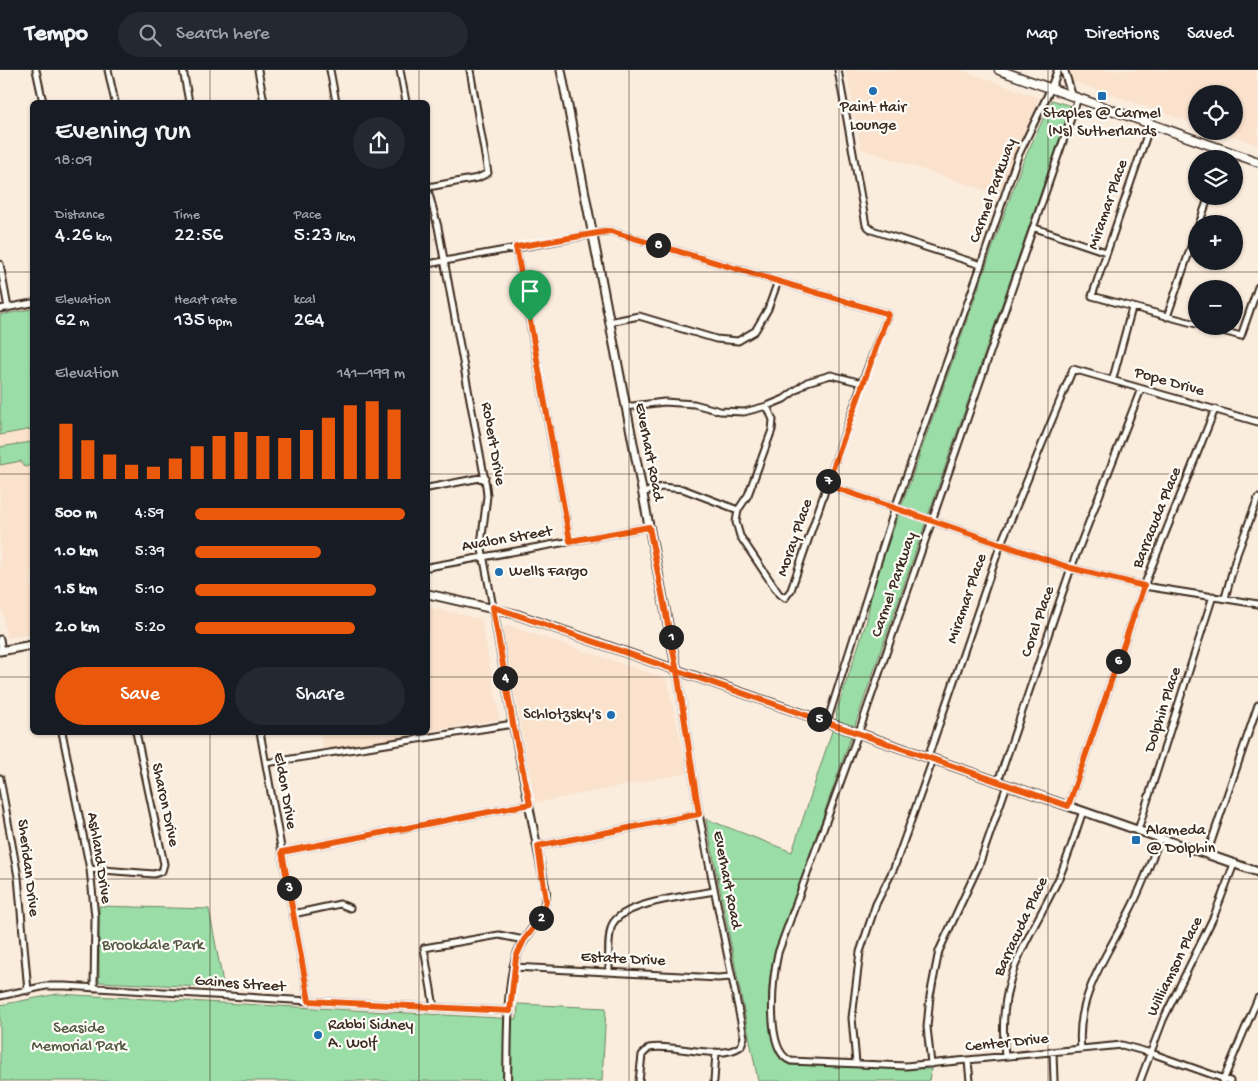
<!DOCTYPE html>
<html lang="en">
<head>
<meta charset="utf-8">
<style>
	:root { --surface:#171b24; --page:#242831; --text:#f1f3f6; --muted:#9ea1a6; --line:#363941; --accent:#ea580c }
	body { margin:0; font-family:"Gochi Hand",sans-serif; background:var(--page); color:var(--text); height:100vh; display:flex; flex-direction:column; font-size:19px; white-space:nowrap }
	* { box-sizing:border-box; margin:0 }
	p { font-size:16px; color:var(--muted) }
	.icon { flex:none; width:28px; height:28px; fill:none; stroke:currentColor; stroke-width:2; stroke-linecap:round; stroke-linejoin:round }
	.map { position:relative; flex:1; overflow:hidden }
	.side { position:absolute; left:30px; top:30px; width:400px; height:635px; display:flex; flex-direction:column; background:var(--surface); border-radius:8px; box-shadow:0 1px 4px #0004 }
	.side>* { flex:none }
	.fabs { position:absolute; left:1188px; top:15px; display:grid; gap:10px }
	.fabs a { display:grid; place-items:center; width:55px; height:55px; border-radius:50%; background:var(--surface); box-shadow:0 1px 4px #0004; font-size:25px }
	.pin { position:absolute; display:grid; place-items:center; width:42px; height:42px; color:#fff; margin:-51px -21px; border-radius:50% 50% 50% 0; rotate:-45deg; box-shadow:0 0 5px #0007 }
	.pin .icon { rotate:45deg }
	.km { position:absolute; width:25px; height:25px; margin:-12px; border-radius:50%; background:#222; color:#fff; font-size:14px; line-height:25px; text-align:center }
	.round { display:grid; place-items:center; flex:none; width:52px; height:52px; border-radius:26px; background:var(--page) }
	.head { display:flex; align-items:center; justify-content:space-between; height:85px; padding:0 25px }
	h1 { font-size:28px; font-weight:600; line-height:38px }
	.stats { display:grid; grid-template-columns:repeat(3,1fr); gap:8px; height:85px; padding:5px 25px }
	.stats div { display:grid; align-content:center }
	.stats b { font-size:21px; font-weight:600 }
	.stats small { font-size:14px; font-weight:400 }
	.stats p { font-size:14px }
	.chart { height:140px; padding:10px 25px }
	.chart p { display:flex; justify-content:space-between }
	.chart svg { width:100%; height:90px; margin-top:5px; stroke:var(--accent); stroke-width:6 }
	.action { display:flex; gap:10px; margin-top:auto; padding:10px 25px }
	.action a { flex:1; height:58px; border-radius:30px; background:var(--accent); color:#fff; font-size:20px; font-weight:600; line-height:58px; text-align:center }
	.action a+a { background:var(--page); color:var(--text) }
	ul { padding:0 25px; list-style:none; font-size:16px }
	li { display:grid; grid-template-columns:80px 60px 1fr; align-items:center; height:38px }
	li i { height:12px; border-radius:6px; background:var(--accent) }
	header { display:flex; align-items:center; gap:30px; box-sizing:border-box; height:70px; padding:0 25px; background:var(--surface); border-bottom:1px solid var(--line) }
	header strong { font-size:24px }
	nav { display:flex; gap:28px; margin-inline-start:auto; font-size:18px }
	.search { width:350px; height:45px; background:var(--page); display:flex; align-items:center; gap:12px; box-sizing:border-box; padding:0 18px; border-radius:28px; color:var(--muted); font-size:19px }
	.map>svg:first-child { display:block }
</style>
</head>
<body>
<header>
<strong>Tempo</strong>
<div class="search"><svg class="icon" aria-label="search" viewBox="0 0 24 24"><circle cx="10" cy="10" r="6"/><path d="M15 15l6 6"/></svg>Search here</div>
<nav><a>Map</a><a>Directions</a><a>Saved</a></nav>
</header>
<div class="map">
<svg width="1258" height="1011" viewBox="0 0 1258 1011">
	<rect width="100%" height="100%" fill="#fbedde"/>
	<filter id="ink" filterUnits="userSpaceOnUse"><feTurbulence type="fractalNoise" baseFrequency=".02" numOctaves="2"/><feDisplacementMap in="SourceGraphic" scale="10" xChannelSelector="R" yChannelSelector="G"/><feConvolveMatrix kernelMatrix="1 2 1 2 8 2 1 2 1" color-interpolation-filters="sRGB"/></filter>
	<g filter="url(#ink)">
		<path fill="#fae2cd" d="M 846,0 L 961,0 L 1040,28 L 999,125 L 861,79 Z
			M 1065,0 L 1255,0 L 1258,15 L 1258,75 L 1218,61 L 1234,61 L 1234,24 L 1196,24 L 1196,54 L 1069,10 Z
			M 32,359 L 32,564 L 7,568 L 0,532 L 0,365 Z
			M 428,537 L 481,549 L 500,649 L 428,662 Z
			M 507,555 L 667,609 L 688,703 L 535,733 L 503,559 Z
			M 319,662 L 427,663 L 324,682 Z"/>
		<path fill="#9bdda7" stroke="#6b8462" d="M 1052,30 L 1071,36 L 773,890 C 765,926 770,947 776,982 L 781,990 L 790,995 L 931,999 L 929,1011 L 758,1011 L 706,749 L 792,782 L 837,646 L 836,643 L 867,550 L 872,520 L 1022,94 Z
			M 32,239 L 32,359 L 0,365 L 0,245 Z
			M 31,372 L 32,395 L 24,397 L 21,391 L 0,395 L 0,377 Z
			M 99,836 L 209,839 L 224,918 L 99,912 Z
			M 57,924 L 517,949 L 518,934 L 606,938 L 602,1011 L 0,1011 L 0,935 Z"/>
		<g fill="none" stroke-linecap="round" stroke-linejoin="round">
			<defs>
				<path id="minor" d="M 36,0 L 43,32
					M 108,0 L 115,32
					M 183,0 L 189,32
					M 258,0 L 264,32
					M 330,0 L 336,32
					M 400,0 L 406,32
					M 838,0 L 866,155 L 872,160 L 981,195
					M 1078,28 L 862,653 L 778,883 C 773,906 764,981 791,991 L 906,996 L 1122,975 L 1151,983 L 1230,1011
					M 1151,53 L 1092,226 L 1196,254
					M 1221,89 L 1224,80
					M 428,117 L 478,108 L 488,103 L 470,0
					M 428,120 L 438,157 L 486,416 L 487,426 L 481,474 L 493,537
					M 1199,154 L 1209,126
					M 1035,158 L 1106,182
					M 516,177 L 570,471
					M 0,194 L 8,238
					M 428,194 L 610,161 L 888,244 L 862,313 L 791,520 L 785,528 L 779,524 L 740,466 L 736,452 L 738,440 L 748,425 L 772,360 L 773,350 L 767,336
					M 0,239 L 32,233
					M 1167,247 L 1196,162
					M 609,252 L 639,246 L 716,269 L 738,271 L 755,261 L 768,239 L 778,211
					M 1204,256 L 1241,266 L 1258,217
					M 1113,308 L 1132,238
					M 625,337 L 664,332 L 694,334 L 720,341 L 744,342 L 767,336 L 784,329 L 807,312 L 831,305 L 862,313
					M 827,415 L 1071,498 L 1144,516 L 1258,534
					M 428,418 L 485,407
					M 643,423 L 661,417 L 683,419 L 738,440
					M 428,497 L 649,457
					M 1225,528 L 1237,484 L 1258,428
					M 0,569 L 2,581
					M 827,652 L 895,438 L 981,195 L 1018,86 L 1051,18
					M 62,662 L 90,799 L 95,847 L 94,918
					M 260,662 L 309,931
					M 928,687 L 1000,476 L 1073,299 L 1258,352
					M 266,693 L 513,654
					M 0,708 L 18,807 L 28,921
					M 998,712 L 1071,498 L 1141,319
					M 1068,736 L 1144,516 L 1215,339
					M 1138,760 L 1213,526
					M 538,776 L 699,744
					M 282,782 L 530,734
					M 1207,784 L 1258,635
					M 90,799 L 154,804 L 162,801 L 164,794 L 136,662
					M 293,844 L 340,834 L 350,838
					M 514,897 L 718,908 L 731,907
					M 609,901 C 609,887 607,869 612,855 C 622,832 690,826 714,821
					M 0,926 L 46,916 L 65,916 L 309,931 L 510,941
					M 434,937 L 424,878 L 499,865 L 524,870
					M 1081,979 C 1075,927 1108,884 1130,840 C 1142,817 1151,792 1160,768
					M 1053,982 L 1054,1011
					M 1005,986 C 996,908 1026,876 1058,810 C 1068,788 1075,764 1083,741
					M 968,991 L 970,1011
					M 856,993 L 852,948 L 860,882 L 876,834 L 894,798 L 933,689
					M 931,994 L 927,957 L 930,926 L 939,881 L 979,795 L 1007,715
					M 639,1011 L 642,985 L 649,978 C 676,973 719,992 741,976 L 744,967 L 699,744 L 677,601
					M 714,1011 L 716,982
					M 1140,1011 L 1163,950 L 1214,846 L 1234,794
					M 1223,1011 L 1258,928"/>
				<path id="tertiary" d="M 1064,0 L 1072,26
					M 1051,18 L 1058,0
					M 493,537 L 513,654 L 546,822 C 546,853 524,861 516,887 C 506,920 508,976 507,1011"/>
				<path id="secondary" d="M 561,0 L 677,601
					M 428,524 L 515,544 L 1258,802
					M 0,581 L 32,575"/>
				<path id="primary" d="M 999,0 L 1258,92"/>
			</defs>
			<use href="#minor" stroke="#3b2a1e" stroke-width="9"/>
			<use href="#tertiary" stroke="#3b2a1e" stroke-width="10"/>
			<use href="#secondary" stroke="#3b2a1e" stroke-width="11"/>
			<use href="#primary" stroke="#3b2a1e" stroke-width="11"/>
			<use href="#minor" stroke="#fdfcf7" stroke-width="5"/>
			<use href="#tertiary" stroke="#fdfcf7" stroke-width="6"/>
			<use href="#secondary" stroke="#fdfcf7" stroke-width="7"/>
			<use href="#primary" stroke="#fdfcf7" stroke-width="8"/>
		</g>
	</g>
	<g fill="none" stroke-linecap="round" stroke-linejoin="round" filter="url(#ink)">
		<defs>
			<path id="route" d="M 530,251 L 570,471 L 649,457 L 677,601 L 699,744 L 538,776 L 546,831 L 542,847 L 524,870 L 516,887 L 510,941 L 309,931 L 282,782 L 530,734 L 513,654 L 493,537 L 514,544 L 1068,736 L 1144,516 L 1071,498 L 827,415 L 888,244 L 610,161 L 516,177 L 530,251"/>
		</defs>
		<use href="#route" stroke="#fff" stroke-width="10"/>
		<use href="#route" stroke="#ea580c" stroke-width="6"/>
	</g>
	<path fill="none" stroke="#3b2a1e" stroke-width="1" stroke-opacity="0.55" d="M 210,0 L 210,32M 419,0 L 419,32M 629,0 L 629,1011M 839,0 L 839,1011M 1048,0 L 1048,1011M 0,202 L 32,202M 428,202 L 1258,202M 0,404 L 32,404M 428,404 L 1258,404M 0,607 L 32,607M 428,607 L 1258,607M 210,662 L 210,1011M 419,662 L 419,1011M 0,809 L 1258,809"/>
	<g fill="#1f6fb2" stroke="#fdfcf7" stroke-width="2">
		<circle cx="873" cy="21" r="5"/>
		<rect x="1097" y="21" width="10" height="10" rx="2.5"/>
		<circle cx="499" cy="502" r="5"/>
		<circle cx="611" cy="645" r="5"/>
		<rect x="1131" y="765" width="10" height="10" rx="2.5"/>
		<circle cx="318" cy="965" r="5"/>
	</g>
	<g text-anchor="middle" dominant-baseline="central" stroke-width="4.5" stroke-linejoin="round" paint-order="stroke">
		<g font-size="16" fill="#3b2a1e" stroke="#fdfcf7" text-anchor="start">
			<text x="873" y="38" text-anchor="middle">Paint Hair<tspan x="873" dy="18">Lounge</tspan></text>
			<text x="1102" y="44" text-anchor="middle">Staples @ Carmel<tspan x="1102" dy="18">(Ns) Sutherlands</tspan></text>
			<text x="509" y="502">Wells Fargo</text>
			<text x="601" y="645" text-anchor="end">Schlotzsky's</text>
			<text x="1146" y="761">Alameda<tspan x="1146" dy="18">@ Dolphin</tspan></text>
			<text x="328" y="956">Rabbi Sidney<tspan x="328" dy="18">A. Wolf</tspan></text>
		</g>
		<g font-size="16" fill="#3b2a1e" stroke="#fdfcf7">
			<text transform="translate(994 121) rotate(-70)">Carmel Parkway</text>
			<text transform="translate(1109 135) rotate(-71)">Miramar Place</text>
			<text transform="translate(1169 313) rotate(16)">Pope Drive</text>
			<text transform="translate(492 374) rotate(80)">Robert Drive</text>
			<text transform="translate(648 382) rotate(79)">Everhart Road</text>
			<text transform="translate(1158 448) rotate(-68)">Barracuda Place</text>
			<text transform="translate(796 468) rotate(-71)">Moray Place</text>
			<text transform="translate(507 470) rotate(-10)">Avalon Street</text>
			<text transform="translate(895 515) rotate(-71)">Carmel Parkway</text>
			<text transform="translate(968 529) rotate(-71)">Miramar Place</text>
			<text transform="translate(1039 552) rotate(-71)">Coral Place</text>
			<text transform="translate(1164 640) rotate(-72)">Dolphin Place</text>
			<text transform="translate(284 721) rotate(80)">Eldon Drive</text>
			<text transform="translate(164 735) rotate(78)">Sharon Drive</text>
			<text transform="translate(98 788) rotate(81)">Ashland Drive</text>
			<text transform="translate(27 798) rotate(83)">Sheridan Drive</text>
			<text transform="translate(726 810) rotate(79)">Everhart Road</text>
			<text transform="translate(1022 857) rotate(-65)">Barracuda Place</text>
			<text transform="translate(623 890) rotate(3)">Estate Drive</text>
			<text transform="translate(1176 897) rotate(-64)">Williamson Place</text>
			<text transform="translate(240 915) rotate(4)">Gaines Street</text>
			<text transform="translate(1007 974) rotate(-6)">Center Drive</text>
		</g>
		<g font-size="16" fill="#535740" stroke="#fdfcf7">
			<text x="153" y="876">Brookdale Park</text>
			<text x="79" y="959">Seaside<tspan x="79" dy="18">Memorial Park</tspan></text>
		</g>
	</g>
</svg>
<div class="fabs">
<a><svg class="icon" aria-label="locate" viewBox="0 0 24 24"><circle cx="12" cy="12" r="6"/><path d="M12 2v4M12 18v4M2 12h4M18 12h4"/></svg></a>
<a><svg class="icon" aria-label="layers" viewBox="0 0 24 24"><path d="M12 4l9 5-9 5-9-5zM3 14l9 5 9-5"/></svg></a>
<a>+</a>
<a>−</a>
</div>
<div class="pin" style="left:530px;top:251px;background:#1e9e55"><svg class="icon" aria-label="arrive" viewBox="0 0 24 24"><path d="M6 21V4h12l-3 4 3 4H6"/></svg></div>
<b class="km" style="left:671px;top:567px">1</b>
<b class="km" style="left:541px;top:848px">2</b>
<b class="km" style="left:289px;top:818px">3</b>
<b class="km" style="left:505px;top:608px">4</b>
<b class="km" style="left:819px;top:649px">5</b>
<b class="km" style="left:1118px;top:591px">6</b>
<b class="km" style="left:828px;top:411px">7</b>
<b class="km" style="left:658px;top:175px">8</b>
<section class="side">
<div class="head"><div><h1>Evening run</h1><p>18:09</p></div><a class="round"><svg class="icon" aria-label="share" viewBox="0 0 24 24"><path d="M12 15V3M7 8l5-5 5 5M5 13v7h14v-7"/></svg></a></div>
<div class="stats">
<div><p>Distance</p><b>4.26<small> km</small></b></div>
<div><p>Time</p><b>22:56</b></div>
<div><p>Pace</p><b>5:23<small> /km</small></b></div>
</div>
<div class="stats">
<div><p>Elevation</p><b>62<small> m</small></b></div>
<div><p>Heart rate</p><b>135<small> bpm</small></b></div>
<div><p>kcal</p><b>264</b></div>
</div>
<div class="chart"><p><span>Elevation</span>141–199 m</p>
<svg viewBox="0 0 160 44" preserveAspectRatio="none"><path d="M5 44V17M15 44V25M25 44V32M35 44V37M45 44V38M55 44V34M65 44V28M75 44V23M85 44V21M95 44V23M105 44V24M115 44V20M125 44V14M135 44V8M145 44V6M155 44V10"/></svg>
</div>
<ul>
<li><b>500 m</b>4:59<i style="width:100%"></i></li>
<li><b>1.0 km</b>5:39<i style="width:60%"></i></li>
<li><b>1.5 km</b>5:10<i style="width:86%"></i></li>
<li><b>2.0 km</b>5:20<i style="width:76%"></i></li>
</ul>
<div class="action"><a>Save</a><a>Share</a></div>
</section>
</div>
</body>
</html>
